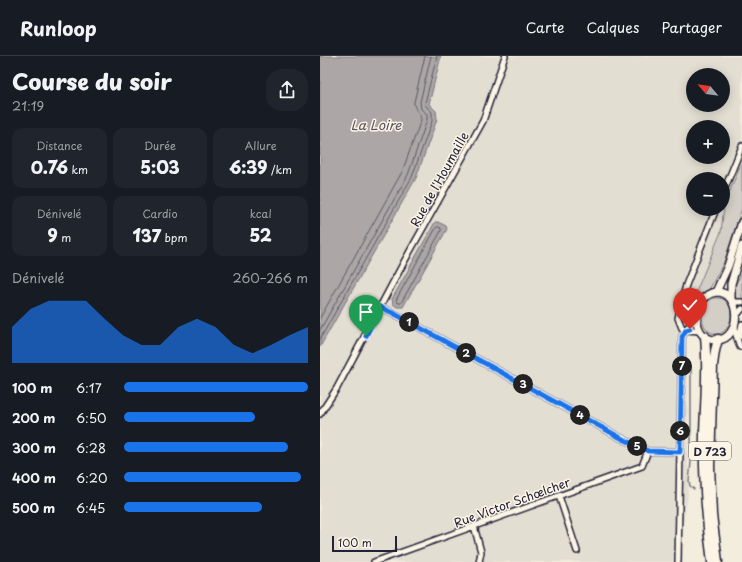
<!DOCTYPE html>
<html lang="fr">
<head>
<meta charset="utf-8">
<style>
	:root { --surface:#171b24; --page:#20242c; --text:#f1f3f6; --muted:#9ea1a6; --line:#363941; --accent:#1a73e8 }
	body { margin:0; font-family:"Playpen Sans",sans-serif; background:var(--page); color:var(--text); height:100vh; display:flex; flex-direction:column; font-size:15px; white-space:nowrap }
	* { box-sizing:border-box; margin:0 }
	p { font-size:13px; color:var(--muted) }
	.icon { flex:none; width:22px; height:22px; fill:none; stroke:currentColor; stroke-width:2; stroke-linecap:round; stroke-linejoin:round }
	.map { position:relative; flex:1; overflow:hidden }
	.side { display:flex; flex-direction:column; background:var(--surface); width:320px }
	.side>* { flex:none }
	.needle { width:26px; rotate:299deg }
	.fabs { position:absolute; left:366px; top:12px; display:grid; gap:8px }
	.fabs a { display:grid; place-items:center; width:44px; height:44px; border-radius:50%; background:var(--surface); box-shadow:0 2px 10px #0003; font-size:20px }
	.scale { position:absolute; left:12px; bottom:10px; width:65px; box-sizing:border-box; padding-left:4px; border:2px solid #22223b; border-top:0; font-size:11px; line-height:14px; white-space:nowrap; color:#22223b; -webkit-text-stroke:3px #fcf5e5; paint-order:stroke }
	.pin { position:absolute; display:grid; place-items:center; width:34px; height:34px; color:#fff; margin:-41px -17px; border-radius:50% 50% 50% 0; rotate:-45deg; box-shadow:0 0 4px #0007 }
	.pin .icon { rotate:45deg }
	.km { position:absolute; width:20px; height:20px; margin:-10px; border-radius:50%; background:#222; color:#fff; font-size:11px; line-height:20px; text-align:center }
	.round { display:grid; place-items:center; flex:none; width:42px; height:42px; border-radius:16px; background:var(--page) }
	.headline { display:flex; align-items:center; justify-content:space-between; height:68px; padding:0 12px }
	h1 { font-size:22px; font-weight:800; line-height:30px }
	.figures { display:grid; grid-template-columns:repeat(3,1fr); gap:6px; height:68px; padding:4px 12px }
	.figures div { display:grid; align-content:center; border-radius:10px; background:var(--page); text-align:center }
	.figures b { font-size:17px; font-weight:800 }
	.figures small { font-size:11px; font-weight:400 }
	.figures p { font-size:11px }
	.chart { height:112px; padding:8px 12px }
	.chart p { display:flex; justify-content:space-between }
	.chart svg { width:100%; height:72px; margin-top:4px; fill:var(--accent); opacity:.7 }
	ul { padding:0 12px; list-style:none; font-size:13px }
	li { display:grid; grid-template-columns:64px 48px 1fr; align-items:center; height:30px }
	li i { height:10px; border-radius:5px; background:var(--accent) }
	header { display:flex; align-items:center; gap:24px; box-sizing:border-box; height:56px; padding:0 20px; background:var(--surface); border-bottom:1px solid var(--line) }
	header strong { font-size:19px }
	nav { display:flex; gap:22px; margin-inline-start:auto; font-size:14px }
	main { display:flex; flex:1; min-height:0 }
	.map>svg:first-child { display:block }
</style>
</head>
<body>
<header>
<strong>Runloop</strong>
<nav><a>Carte</a><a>Calques</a><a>Partager</a></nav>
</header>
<main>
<section class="side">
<div class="headline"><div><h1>Course du soir</h1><p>21:19</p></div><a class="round"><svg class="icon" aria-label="share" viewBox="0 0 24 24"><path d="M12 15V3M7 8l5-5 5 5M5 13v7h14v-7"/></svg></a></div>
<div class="figures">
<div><p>Distance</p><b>0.76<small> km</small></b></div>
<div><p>Durée</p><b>5:03</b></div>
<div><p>Allure</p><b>6:39<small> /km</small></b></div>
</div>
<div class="figures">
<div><p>Dénivelé</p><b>9<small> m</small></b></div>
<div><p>Cardio</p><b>137<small> bpm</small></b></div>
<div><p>kcal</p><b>52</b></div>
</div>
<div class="chart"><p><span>Dénivelé</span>260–266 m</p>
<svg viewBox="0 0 160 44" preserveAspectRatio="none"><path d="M0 44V22L10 11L20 6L30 6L40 6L50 17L60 27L70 33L80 33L90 22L100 17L110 22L120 33L130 38L140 33L150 27L160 22V44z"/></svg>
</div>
<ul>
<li><b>100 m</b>6:17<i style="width:100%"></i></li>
<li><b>200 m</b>6:50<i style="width:71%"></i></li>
<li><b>300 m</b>6:28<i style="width:89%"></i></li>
<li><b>400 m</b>6:20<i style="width:96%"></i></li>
<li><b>500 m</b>6:45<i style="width:75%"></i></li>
</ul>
</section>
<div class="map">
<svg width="422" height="506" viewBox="0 0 422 506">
	<rect width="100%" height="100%" fill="#f3edde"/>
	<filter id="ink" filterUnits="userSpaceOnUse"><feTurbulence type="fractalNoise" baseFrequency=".025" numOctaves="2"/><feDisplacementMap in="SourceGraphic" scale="8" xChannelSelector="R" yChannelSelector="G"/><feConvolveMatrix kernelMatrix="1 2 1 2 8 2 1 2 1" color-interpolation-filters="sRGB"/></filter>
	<g filter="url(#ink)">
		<path fill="#e3ded2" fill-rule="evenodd" d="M 122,0 L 422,0 L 422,105 L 404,150 L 401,176 L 376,236 L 362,263 L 361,275 L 367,282 L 368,375 L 368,440 L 362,474 L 363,506 L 0,506 L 0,291 L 19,259 L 109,87 L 117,59 L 113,51 L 109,48 ZM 373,19 L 403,19 L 403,49 L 373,49 ZM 373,71 L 403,71 L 403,101 L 373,101 ZM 373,123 L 403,123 L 403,153 L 373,153 Z"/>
		<path fill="#d4cfc6" stroke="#7b7880" d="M 422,105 L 422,152 L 404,206 L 389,234 L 383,238 L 377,246 L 371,263 L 369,265 L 362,263 L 376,236 L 401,176 L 404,150 Z
			M 422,216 L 422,243 L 416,242 L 414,240 L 413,233 Z
			M 394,242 C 419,239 414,280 395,278 C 391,277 387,275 385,271 C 379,261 383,246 394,242 Z"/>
		<path fill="#aca7a6" stroke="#75727b" d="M 0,0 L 121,0 L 109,48 L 116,55 L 117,63 L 96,122 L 0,291 Z
			M 115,166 L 118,166 L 126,170 L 127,173 L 83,251 L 77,251 L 73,248 L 72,243 Z"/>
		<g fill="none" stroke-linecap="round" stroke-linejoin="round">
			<path stroke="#595766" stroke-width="1" d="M 118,171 L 121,172 L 121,175 L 81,247 L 78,247 L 76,244 L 116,172 Z
				M 0,262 L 82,116 L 101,64 C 101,57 94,55 94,46 L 105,0
				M 0,274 L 88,119 L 107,64 L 107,58 L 101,53 L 100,46 L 111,0
				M 0,283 L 92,121 L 112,65 L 112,56 L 106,50 L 105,47 L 117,0"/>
			<path stroke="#75727b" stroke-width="1.5" d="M 371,311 L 371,406 L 369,425 L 370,430 L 374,433"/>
			<defs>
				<path id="minor" d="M 403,137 L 422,90
					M 414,246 L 422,246
					M 60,251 L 75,258 L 301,382 L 328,395 L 360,396
					M 417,259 L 422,253
					M 422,268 L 420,277 L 422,281
					M 415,270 L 416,279 L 420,291
					M 366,274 L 362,272 L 358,262 L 366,229 L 396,153
					M 366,274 L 380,275
					M 0,358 L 17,332 L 84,206 L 163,65 L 185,0
					M 239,440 L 257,495
					M 154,470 L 161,496 L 159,506
					M 54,506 L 322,410 L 328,395
					M 358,506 L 362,281 L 368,271 L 376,262"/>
				<path id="major" d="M 396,236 C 422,235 422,283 397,284 C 370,285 370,240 396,236 Z
					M 396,236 L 408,210 L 422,166
					M 411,241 L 411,228 L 422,190"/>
				<path id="highway" d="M 385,280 C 388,312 385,345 384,378 C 383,421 386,463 392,506
					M 398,506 L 392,459 L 390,410 L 393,309 L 395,295 L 398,283"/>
			</defs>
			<use href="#minor" stroke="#22223b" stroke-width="8"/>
			<use href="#major" stroke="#22223b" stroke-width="10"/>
			<use href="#highway" stroke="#22223b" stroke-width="11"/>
			<use href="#minor" stroke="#fcf5e5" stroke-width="5"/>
			<use href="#major" stroke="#fcf5e5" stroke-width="7"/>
			<use href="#highway" stroke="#fcf5e5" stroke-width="8"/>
		</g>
	</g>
	<g fill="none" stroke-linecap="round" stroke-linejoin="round" filter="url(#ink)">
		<defs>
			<path id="route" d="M 46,280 L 60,251 L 75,258 L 301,382 L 328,395 L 360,396 L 362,281 L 366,274 L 370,273"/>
		</defs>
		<use href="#route" stroke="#fff" stroke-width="8"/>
		<use href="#route" stroke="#1a73e8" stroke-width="5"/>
	</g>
	<g text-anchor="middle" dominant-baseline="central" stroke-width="3" stroke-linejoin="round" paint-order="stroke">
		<rect fill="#fcf5e5" stroke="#63616e" stroke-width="1" x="369" y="386" width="42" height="18" rx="3"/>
		<g font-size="11" font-weight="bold" fill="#22223b">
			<text x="390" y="395">D 723</text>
		</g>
		<g font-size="12" fill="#22223b" stroke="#fcf5e5">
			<text transform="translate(119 123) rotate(-61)">Rue de l'Houmaille</text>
			<text transform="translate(192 446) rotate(-20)">Rue Victor Schœlcher</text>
		</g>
		<g font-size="13" font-style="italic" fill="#525160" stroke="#fcf5e5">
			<text x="56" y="68">La Loire</text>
		</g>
	</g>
</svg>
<div class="fabs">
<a><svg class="needle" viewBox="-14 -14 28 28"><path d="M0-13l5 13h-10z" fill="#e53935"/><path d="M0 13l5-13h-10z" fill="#9ea1a6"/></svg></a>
<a>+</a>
<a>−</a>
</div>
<div class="scale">100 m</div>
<div class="pin" style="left:46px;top:280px;background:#1e9e55"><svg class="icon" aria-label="arrive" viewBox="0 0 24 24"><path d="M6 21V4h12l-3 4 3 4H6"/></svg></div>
<div class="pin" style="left:370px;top:273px;background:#d93025"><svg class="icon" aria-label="check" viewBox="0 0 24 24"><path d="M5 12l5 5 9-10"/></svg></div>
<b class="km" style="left:89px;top:266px">1</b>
<b class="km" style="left:146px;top:297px">2</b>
<b class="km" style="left:203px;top:328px">3</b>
<b class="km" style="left:260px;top:359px">4</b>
<b class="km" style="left:317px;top:390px">5</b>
<b class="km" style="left:360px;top:375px">6</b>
<b class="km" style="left:362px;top:310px">7</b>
</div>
</main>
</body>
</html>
